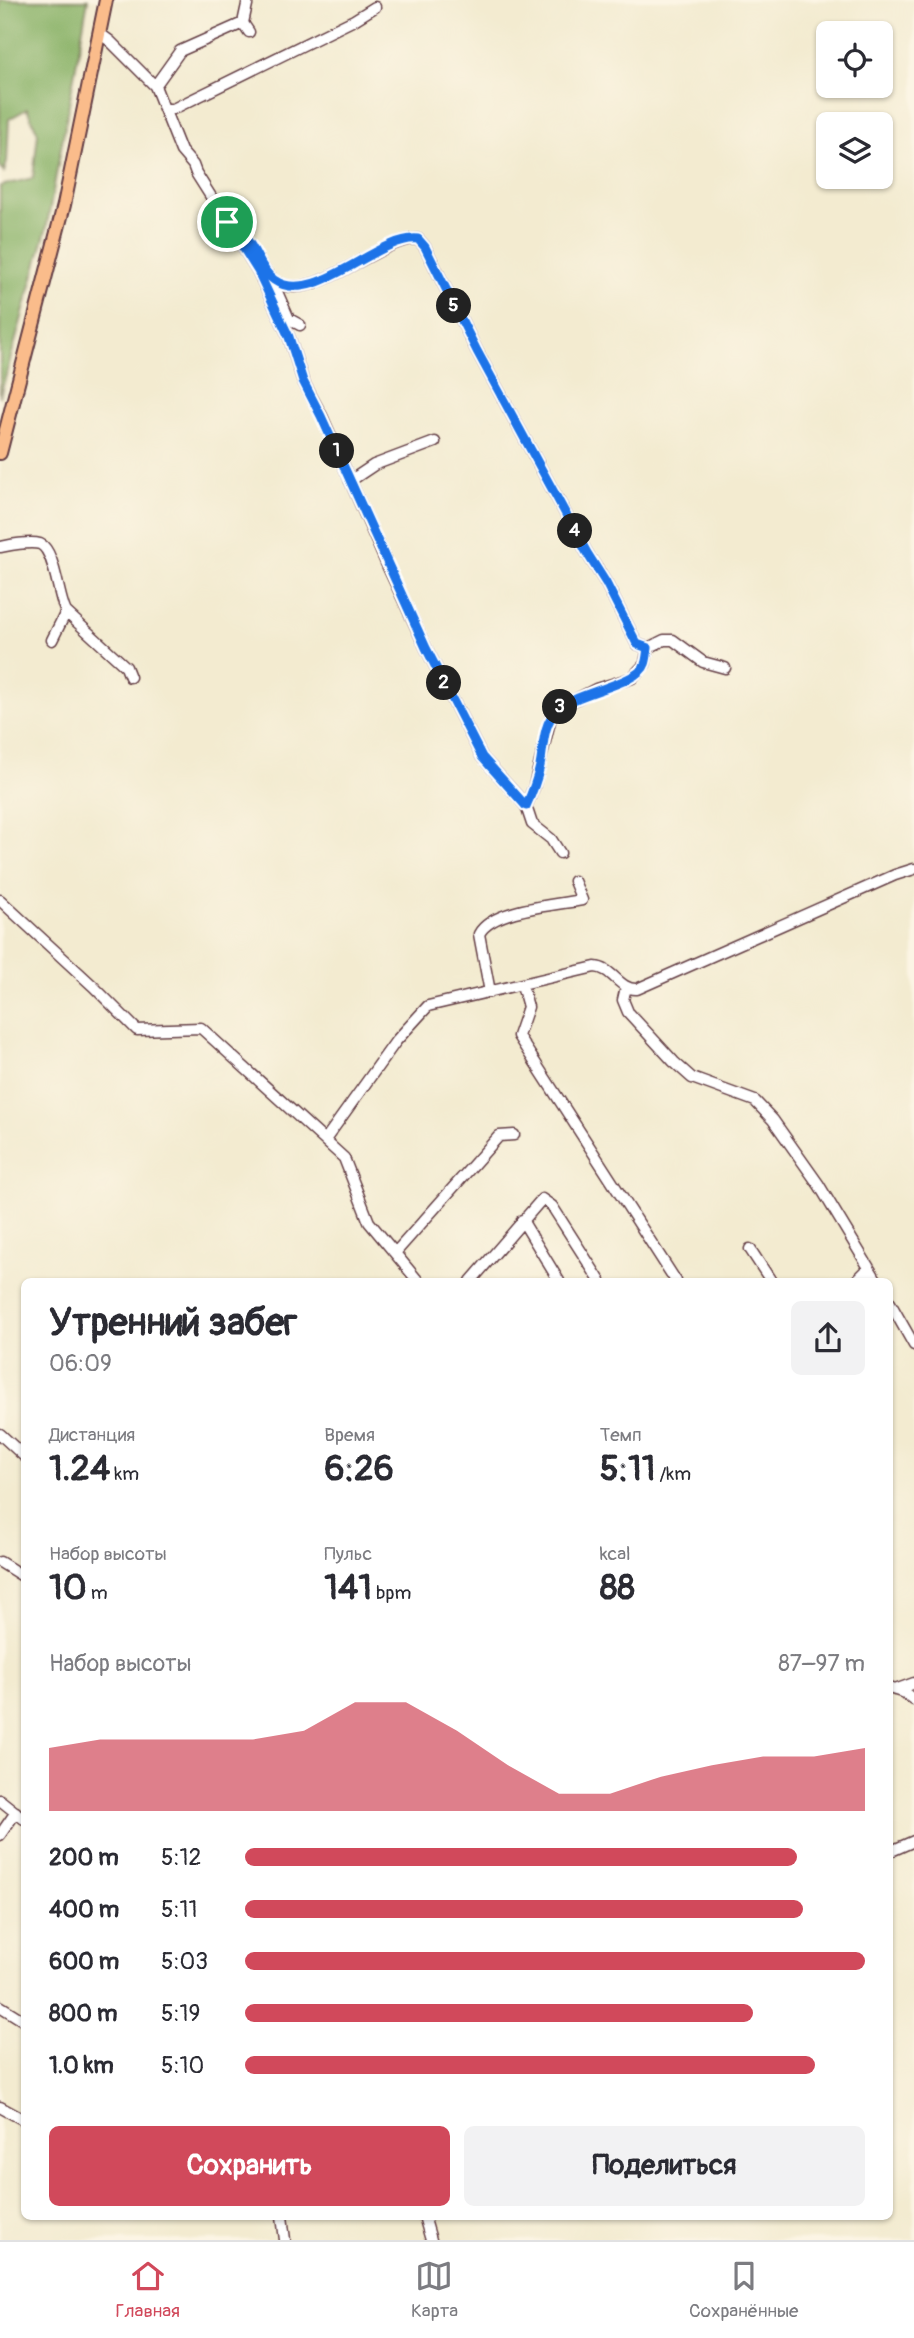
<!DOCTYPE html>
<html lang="ru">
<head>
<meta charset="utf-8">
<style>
	:root { --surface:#fff; --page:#f2f2f3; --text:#2b2b33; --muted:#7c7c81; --line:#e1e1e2; --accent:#d1495b }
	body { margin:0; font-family:Pangolin,sans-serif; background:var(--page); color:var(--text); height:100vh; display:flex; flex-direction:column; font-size:26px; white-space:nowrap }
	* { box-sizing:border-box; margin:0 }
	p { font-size:23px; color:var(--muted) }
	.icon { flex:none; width:38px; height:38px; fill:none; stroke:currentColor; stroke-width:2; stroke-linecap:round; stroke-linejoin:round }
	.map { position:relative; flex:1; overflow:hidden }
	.details { position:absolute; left:21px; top:1278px; width:872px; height:942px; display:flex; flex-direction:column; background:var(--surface); border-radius:10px; box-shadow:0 2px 5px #0004 }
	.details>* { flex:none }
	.controls { position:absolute; left:816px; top:21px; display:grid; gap:14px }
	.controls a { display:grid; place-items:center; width:77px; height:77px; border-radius:10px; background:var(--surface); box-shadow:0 2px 5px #0004; font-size:35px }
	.pin { position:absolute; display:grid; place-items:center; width:60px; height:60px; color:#fff; margin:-30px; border:4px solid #fff; border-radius:50%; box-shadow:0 2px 7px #0007 }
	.km { position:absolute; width:35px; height:35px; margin:-18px; border-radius:50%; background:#222; color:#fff; font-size:19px; line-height:35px; text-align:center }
	.round { display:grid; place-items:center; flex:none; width:74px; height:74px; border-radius:10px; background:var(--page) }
	.overview { display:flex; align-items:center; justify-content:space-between; height:119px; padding:0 28px }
	h1 { font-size:38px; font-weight:800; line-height:52px }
	.metrics { display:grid; grid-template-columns:repeat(3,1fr); gap:10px; height:119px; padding:7px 28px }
	.metrics div { display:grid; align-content:center }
	.metrics b { font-size:35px; font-weight:800 }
	.metrics small { font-size:19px; font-weight:400 }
	.metrics p { font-size:19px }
	.chart { height:196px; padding:14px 28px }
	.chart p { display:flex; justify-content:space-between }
	.chart svg { width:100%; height:126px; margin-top:7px; fill:var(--accent); opacity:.7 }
	.action { display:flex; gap:14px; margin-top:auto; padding:14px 28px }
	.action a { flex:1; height:80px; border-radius:10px; background:var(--accent); color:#fff; font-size:28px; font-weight:800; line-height:80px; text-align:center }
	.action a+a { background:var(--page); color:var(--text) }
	ul { padding:0 28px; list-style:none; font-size:23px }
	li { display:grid; grid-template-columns:112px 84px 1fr; align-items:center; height:52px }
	li i { height:18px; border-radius:9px; background:var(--accent) }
	.tab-bar { display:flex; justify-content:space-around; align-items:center; height:98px; border-top:2px solid var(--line); background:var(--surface); font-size:19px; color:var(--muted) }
	.tab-bar a { display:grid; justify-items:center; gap:4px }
	.tab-bar .on { color:var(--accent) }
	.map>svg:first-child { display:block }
</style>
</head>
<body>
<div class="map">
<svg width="914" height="2240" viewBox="0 0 914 2240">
	<rect width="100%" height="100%" fill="#fcf5e5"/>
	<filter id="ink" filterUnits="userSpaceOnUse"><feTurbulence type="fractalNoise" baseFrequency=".0143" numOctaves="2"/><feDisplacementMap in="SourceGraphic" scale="14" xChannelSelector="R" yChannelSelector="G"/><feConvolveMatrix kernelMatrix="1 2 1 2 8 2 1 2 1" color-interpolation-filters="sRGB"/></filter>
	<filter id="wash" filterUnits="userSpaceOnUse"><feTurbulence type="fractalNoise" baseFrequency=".00686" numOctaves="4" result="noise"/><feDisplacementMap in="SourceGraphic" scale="28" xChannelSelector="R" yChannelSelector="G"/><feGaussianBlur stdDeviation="1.57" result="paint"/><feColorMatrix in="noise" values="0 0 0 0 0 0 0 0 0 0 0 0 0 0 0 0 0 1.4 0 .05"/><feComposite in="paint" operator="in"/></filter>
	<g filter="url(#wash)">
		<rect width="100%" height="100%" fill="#f3ebd0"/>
		<path fill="#8cb46a" stroke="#6b6a4a" stroke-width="2" d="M 0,0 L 88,0 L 46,230 L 0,397 L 0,186 L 33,178 L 38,133 L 27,109 L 9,119 L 7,162 L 4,172 L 0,166 Z"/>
	</g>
	<g filter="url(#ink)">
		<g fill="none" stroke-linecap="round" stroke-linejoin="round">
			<defs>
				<path id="minor" d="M 243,23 L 249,32
					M 99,33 L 110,41 L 155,86 L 181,151 L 193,165 L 196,173 L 258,271 L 289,337 L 303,381 L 322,416 L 387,565 L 426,648 L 482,757 L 520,799 L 526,806 L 532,824 L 551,839 L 560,853
					M 155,86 L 180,51 L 243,23 L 248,0
					M 164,109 L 173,109 L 354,20 L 375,7
					M 238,232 C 252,245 260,269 273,280 C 310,309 380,236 418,239 L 425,247 L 477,351 L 587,553 L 606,583 L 637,644 L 648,648 L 664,640 L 673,640 L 703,662 L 725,668
					M 271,278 L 289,319 L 300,325
					M 350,481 L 374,465 L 435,442
					M 0,547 C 11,545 29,541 40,544 C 55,550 58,598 66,612 L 126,667 L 130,677
					M 52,640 L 66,612
					M 526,806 L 534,787 L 551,717 L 559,708 L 596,689 L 632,678 L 645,664 L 648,648
					M 0,900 L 93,986 L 137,1030 L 201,1028 L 344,1158 L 369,1222 L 418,1281
					M 522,985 L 528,1007 L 518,1036 L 676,1281
					M 626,987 L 623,1000 L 628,1012 L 674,1062 L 692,1078 L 755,1101 L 773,1120 L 819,1185 L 877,1281
					M 490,992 L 479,934 C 492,909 555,905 582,900 L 574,881
					M 325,1140 L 396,1041 L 428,1006 L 595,967 C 613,968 619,990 637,989 L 895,875 L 914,869
					M 522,1220 L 559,1281
					M 750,1249 L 771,1281
					M 395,1253 L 499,1136 L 514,1135
					M 471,1281 L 542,1199 L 552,1206 L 600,1281
					M 856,1281 L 869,1268
					M 889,1301 L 914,1345
					M 0,1434 L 24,1456
					M 0,1562 L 24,1577
					M 889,1688 L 905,1693 L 914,1700
					M 895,1690 L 914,1683
					M 0,1800 L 24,1819
					M 0,1835 L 16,1812
					M 889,1852 L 914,1841
					M 0,2006 L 24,2021
					M 0,2107 L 24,2120
					M 282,2216 L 285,2240
					M 424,2216 L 431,2240"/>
				<path id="major" d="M 0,453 L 64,205 L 106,0"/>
			</defs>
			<use href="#minor" stroke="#633e44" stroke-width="13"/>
			<use href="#major" stroke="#633e44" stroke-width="16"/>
			<use href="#minor" stroke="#fff" stroke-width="10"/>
			<use href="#major" stroke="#fabc8b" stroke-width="12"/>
		</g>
	</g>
	<g fill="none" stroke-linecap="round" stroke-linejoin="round" filter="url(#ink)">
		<defs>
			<path id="route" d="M 227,222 C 233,228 241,233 247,240 C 257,252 261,271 274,280 C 314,308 378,235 418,239 L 425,247 L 477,351 L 587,553 L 606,583 L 637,644 L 648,648 C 647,653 647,659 645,664 C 639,684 574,693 557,710 C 542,725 544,747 540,766 C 537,780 532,793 526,806 L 482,757 L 426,648 L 321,416 L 303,381 L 289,337 L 258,271 Z"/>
		</defs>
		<use href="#route" stroke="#fff" stroke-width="14"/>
		<use href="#route" stroke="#1a73e8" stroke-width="9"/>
	</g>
</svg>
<div class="controls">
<a><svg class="icon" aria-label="locate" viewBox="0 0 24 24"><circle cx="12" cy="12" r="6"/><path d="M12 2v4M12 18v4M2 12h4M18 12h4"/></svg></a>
<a><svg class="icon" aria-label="layers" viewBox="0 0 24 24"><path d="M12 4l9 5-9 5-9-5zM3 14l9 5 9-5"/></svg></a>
</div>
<div class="pin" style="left:227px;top:222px;background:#1e9e55"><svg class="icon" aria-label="arrive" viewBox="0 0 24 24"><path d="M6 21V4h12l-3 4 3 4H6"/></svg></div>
<b class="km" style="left:337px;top:451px">1</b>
<b class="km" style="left:444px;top:683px">2</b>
<b class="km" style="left:560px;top:707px">3</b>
<b class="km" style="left:575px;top:531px">4</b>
<b class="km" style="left:454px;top:306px">5</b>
<section class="details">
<div class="overview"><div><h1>Утренний забег</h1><p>06:09</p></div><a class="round"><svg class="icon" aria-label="share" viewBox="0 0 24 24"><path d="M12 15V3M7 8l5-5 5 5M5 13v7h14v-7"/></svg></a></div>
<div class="metrics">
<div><p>Дистанция</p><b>1.24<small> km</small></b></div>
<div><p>Время</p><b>6:26</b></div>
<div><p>Темп</p><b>5:11<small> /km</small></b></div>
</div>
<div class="metrics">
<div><p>Набор высоты</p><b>10<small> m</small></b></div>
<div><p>Пульс</p><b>141<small> bpm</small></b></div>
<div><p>kcal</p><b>88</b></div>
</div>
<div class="chart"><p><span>Набор высоты</span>87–97 m</p>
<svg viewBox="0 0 160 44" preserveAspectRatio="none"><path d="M0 44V22L10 19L20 19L30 19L40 19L50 16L60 6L70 6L80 16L90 28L100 38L110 38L120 32L130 28L140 25L150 25L160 22V44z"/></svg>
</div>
<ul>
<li><b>200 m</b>5:12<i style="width:89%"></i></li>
<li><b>400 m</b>5:11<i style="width:90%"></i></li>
<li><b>600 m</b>5:03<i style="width:100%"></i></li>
<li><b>800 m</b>5:19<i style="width:82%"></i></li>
<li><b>1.0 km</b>5:10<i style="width:92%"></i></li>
</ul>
<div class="action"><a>Сохранить</a><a>Поделиться</a></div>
</section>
</div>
<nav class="tab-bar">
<a class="on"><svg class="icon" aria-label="home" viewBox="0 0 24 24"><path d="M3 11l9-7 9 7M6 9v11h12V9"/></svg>Главная</a>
<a><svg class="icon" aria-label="map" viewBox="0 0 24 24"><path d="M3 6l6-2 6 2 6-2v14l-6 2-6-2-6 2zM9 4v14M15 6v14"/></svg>Карта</a>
<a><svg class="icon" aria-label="saved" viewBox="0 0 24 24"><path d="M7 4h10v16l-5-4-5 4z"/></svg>Сохранённые</a>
</nav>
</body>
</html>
